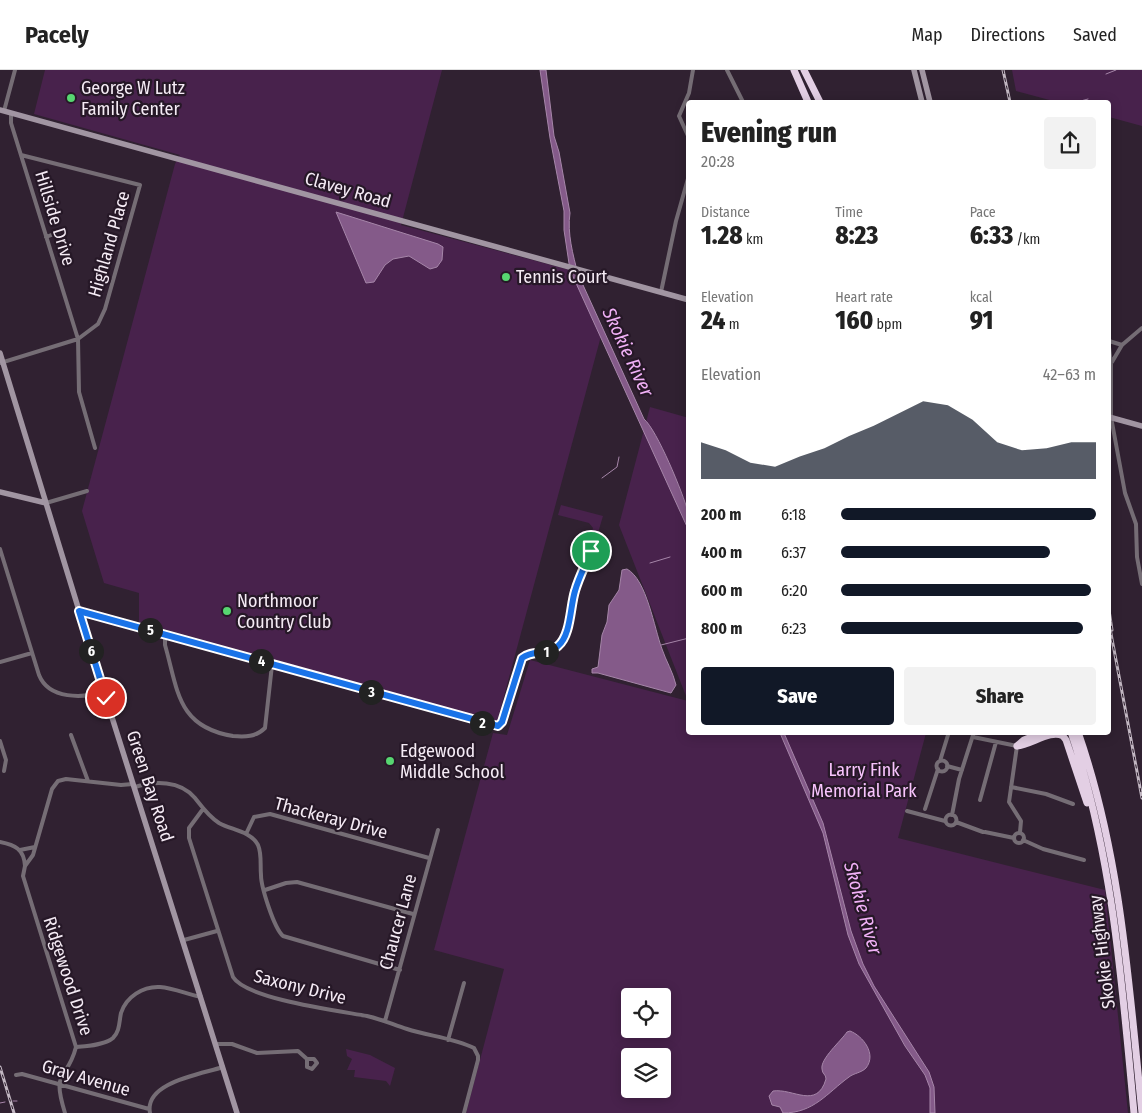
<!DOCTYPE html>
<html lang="en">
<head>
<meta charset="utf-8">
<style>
	:root { --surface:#fff; --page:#f2f2f2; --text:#222; --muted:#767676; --line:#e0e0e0; --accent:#111827 }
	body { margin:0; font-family:"Fira Sans Condensed",sans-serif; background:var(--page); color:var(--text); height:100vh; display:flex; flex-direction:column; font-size:19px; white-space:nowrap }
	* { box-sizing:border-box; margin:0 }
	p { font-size:16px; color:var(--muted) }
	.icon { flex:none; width:28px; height:28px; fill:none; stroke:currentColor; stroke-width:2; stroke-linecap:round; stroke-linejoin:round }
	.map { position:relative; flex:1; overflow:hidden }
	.panel { position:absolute; left:686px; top:30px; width:425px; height:635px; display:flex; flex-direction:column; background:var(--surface); border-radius:5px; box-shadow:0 2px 12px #0003 }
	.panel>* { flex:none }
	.fabs { position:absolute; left:621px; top:918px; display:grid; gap:10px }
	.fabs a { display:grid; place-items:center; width:50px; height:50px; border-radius:5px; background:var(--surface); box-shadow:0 2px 12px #0003; font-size:25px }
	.pin { position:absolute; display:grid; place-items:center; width:42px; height:42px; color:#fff; margin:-21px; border:2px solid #fff; border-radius:50%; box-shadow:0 1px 5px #0007 }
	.km { position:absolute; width:25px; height:25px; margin:-12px; border-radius:50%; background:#222; color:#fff; font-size:14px; line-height:25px; text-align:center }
	.round { display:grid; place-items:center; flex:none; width:52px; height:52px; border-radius:5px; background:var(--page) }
	.headline { display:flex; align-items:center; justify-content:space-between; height:85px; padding:0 15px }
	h1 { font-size:28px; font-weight:800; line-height:38px }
	.figures { display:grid; grid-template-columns:repeat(3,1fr); gap:8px; height:85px; padding:5px 15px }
	.figures div { display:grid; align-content:center }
	.figures b { font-size:25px; font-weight:800 }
	.figures small { font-size:14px; font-weight:400 }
	.figures p { font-size:14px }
	.chart { height:140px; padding:10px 15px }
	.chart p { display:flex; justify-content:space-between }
	.chart svg { width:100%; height:90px; margin-top:5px; fill:var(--accent); opacity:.7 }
	.action { display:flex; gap:10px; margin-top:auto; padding:10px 15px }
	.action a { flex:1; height:58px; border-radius:5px; background:var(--accent); color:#fff; font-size:20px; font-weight:800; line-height:58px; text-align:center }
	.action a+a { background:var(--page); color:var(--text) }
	ul { padding:0 15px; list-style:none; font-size:16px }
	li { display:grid; grid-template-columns:80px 60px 1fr; align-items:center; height:38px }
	li i { height:12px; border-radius:6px; background:var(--accent) }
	header { display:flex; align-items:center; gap:30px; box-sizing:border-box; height:70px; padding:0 25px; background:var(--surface); border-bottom:1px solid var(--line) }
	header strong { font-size:24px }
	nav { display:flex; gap:28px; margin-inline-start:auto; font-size:18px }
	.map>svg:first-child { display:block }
</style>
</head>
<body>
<header>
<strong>Pacely</strong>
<nav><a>Map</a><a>Directions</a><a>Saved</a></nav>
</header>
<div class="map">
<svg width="1142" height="1043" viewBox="0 0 1142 1043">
	<rect width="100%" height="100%" fill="#302131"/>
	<path fill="#48224c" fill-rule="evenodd" d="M 45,0 L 442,0 L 401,155 L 570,200 L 601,266 L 497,652 L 139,552 L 139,523 L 104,513 L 82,441 L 175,94 L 180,85 L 34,44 Z
		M 1012,0 L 1142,0 L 1142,56 L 1109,47 L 1109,32 L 1057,32 L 1016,21 Z
		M 650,337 L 689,348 L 689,662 L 926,663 L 898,768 L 1105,820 L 1128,1043 L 466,1043 L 504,899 L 434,880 L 493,663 L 507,665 L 530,590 L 688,631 L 619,455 ZM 630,926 L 662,926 L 662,959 L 630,959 ZM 630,986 L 662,986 L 662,1019 L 630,1019 Z
		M 561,435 L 603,446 L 597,466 L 591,465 L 593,458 L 589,453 L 558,445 Z
		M 346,979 L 370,985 L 395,998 L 390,1016 L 386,1011 L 354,1007 L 355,1000 L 347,1000 L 352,989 L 347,986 Z"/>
	<path fill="#845a89" stroke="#a686a9" d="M 540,0 L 546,0 L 554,66 L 559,82 L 570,143 C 567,163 573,185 578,204 L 644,349 C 657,360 683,423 688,442 C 690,448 689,455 689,461 L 570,200 L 564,160 L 564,141 L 550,68 Z
		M 336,142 L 438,174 L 443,177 L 442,190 L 437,197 L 430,199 L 409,186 L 393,189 L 385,195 L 374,212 L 366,213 Z
		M 627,499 C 647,510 654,558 662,579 C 666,591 673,602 676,615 L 671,623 L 598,603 L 592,603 L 592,599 L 598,597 L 602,565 L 607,552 L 609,535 L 619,520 L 622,500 Z
		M 780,663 L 784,663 L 823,753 L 851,861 L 863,894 L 874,916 L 929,1002 L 934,1017 L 935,1043 L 930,1043 L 930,1018 L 925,1005 L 905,976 L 859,894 L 848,865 L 823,763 Z
		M 850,961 C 863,966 877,984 866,998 C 861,1003 854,1003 849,1007 C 827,1023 814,1043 783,1043 L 780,1037 L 772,1035 L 769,1026 L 773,1021 C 793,1018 817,1040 826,1009 C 826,1004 822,1004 822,999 C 820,989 841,971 847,962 Z"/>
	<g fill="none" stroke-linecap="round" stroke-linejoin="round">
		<path stroke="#a686a9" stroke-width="1" d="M 1106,4 L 1116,0
			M 1077,32 L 1088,29
			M 602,408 L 617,397 L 619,387
			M 650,493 L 670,487
			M 661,575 L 689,568
			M 13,1031 L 17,1031
			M 0,1033 L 5,1032"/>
		<path stroke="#756d75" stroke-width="4" d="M 727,0 L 743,32
			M 4,41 L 15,0
			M 11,43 L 11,53 L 78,269 L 79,322 L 95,378
			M 689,68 L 679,46 L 689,23 L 693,0
			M 46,167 L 62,161
			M 661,222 L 676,151 L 689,105
			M 1109,271 L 1122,275
			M 1109,277 L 1111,294 L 1111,347 L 1125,423 L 1136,454 L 1137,487 L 1142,514
			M 1112,292 L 1122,275 L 1142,258
			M 0,293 L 78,269 L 98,254 L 105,239 L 140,115 L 21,85
			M 46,433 L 87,421
			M 0,479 L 39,605 C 49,630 83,628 104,622
			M 80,542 L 497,656 L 502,653 L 522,588 C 533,579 547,586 558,576 C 564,571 566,563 567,555 C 573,529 583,506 591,481 L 586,478 L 585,472 L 591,467 L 597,470 L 596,478 L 591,480
			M 165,564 L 165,575 C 178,620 177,657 233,666 C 245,667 256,667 265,658 L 272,595
			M 0,592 L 32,583
			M 71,665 L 88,711
			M 973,667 L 1017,676 L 1009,732 L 1021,751 L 1020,762
			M 0,671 L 6,690 L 4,701
			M936.5 696a5.5 5.5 0 1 1 11 0a5.5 5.5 0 1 1-11 0Z
			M 940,691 L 948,665
			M 947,696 L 962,700
			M 135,717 C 154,711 180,710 195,728 C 202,737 208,746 219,753 C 231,760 251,761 258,775 C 262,784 260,795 261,805 C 261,817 274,858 283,866 L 400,900
			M 1011,717 L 1046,724 L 1073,734
			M 980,730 L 996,672
			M 203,739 L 189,758 L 189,768 L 233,907 C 246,929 340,941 367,946 C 381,949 394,955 407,959 C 429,966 454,968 474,978 L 478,986 L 478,990 L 464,1043
			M 925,739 L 938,699
			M 907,741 L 945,751
			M945.5 750a5.5 5.5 0 1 1 11 0a5.5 5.5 0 1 1-11 0Z
			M 952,745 L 959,709 L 974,662
			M 956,752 L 983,762
			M 985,762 L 1014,768
			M1014 768a5 5 0 1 1 10 0a5 5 0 1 1-10 0Z
			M 246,764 L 254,747 L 270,744 L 429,788
			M 1023,770 L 1043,779 L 1084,790
			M 0,772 C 15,775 24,779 25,796
			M 20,780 L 35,777
			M 265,820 L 286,813 L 297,812 L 413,844
			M 184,870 L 217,861
			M 385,951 L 438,760
			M 448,970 L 464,913
			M 216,974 L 232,974 L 257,983 L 298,981 L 307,989 L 314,989 L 317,993 L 312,999 L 307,997 L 307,989
			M 76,977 C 87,976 105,975 113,968 C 120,961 119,952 121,943 C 126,927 143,916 160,917 C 173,918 187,924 201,927
			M 16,1005 L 22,1004 L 149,1039
			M 65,1043 C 51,998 67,1012 76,977 L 23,806 L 25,796 L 33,785 L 52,719 L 58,711 L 66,709 L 121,715 L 133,714
			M 150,1043 C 144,1012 202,1004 223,997"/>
		<path stroke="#a195a2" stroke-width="5.5" d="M 914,0 L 922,32
			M 922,0 L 930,32
			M 0,40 L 689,230
			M 0,283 L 104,622 L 237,1043
			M 1109,347 L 1142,356
			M 0,422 L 46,433"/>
		<path stroke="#e3cfe4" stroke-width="7" d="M 794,0 L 808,32
			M 804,0 L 820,32
			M 1071,662 C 1113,786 1122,914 1134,1043
			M 1078,662 C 1121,785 1129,915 1142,1043
			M 1017,676 C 1031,675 1051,659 1063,666 L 1066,670 L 1087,733
			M 1017,676 L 1024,670 L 1044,662"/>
		<defs>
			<path id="rail" d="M 1003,0 L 1010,32
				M 1109,540 L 1112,560
				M 1109,553 L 1142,728
				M 0,997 L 14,1043"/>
		</defs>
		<use href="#rail" stroke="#c2b7c2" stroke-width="3"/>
		<use href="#rail" stroke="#261827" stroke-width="1" stroke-dasharray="4" stroke-linecap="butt"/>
	</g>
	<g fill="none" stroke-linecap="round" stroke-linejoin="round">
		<defs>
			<path id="route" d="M 106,628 L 79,541 L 498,656 L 502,652 L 522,588 C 533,579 547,586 558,576 C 571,565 570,537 575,521 C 579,507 586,494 591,481"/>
		</defs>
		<use href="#route" stroke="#fff" stroke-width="10"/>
		<use href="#route" stroke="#1a73e8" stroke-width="6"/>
	</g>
	<g fill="#57d671" stroke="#261827" stroke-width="2">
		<circle cx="71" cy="28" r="5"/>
		<circle cx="506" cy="207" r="5"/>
		<circle cx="227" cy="541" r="5"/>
		<circle cx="390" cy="691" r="5"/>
	</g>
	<g text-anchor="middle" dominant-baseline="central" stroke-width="4.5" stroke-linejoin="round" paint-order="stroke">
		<g font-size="18" fill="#f5ebf5" stroke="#261827" text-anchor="start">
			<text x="81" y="18">George W Lutz<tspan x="81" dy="21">Family Center</tspan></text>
			<text x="516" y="207">Tennis Court</text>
			<text x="237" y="531">Northmoor<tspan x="237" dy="21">Country Club</tspan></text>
			<text x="400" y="681">Edgewood<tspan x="400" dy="21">Middle School</tspan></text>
		</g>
		<g font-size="18" fill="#f5ebf5" stroke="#261827">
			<text transform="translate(348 120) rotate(16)">Clavey Road</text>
			<text transform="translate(55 148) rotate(73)">Hillside Drive</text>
			<text transform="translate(109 174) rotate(-74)">Highland Place</text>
			<text transform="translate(150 716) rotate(72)">Green Bay Road</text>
			<text transform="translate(331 748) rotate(15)">Thackeray Drive</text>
			<text transform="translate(398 852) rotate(-75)">Chaucer Lane</text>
			<text transform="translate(1102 882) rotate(-97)">Skokie Highway</text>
			<text transform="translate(68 906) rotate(72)">Ridgewood Drive</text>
			<text transform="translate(300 917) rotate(14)">Saxony Drive</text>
			<text transform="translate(86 1008) rotate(16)">Gray Avenue</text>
		</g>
		<g font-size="18" fill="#f8c4fd" stroke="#261827">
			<text x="864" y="700">Larry Fink<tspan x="864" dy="21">Memorial Park</tspan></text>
		</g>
		<g font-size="19" font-style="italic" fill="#f1b1f7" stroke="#261827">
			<text transform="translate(628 282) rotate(65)">Skokie River</text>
			<text transform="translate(863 838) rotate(74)">Skokie River</text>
		</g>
	</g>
</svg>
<div class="fabs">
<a><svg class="icon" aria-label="locate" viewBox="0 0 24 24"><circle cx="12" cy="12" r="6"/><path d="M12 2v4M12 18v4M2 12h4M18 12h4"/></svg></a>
<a><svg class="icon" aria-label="layers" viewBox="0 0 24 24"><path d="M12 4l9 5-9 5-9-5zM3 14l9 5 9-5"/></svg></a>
</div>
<div class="pin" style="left:591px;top:481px;background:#1e9e55"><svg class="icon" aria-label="arrive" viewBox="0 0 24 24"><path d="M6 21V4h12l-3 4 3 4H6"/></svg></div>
<div class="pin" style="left:106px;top:628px;background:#d93025"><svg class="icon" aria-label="check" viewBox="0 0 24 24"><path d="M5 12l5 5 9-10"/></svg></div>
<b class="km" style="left:546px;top:582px">1</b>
<b class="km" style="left:482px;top:653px">2</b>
<b class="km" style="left:371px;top:622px">3</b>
<b class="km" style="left:261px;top:591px">4</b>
<b class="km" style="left:150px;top:560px">5</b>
<b class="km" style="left:91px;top:581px">6</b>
<section class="panel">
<div class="headline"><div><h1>Evening run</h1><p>20:28</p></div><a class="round"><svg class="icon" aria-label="share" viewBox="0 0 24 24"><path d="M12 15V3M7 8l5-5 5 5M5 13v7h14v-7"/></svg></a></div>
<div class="figures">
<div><p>Distance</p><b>1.28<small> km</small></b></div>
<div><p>Time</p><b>8:23</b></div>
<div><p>Pace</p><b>6:33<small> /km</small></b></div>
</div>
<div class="figures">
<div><p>Elevation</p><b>24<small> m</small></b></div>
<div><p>Heart rate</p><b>160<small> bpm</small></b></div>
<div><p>kcal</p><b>91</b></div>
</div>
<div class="chart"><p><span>Elevation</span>42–63 m</p>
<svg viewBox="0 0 160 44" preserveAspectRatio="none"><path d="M0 44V26L10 30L20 36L30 38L40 33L50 29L60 23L70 18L80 12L90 6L100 8L110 15L120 26L130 30L140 29L150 26L160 26V44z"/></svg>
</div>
<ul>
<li><b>200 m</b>6:18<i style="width:100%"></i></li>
<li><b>400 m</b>6:37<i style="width:82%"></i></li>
<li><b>600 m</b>6:20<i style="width:98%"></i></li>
<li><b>800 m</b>6:23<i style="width:95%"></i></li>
</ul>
<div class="action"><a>Save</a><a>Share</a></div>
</section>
</div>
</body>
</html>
